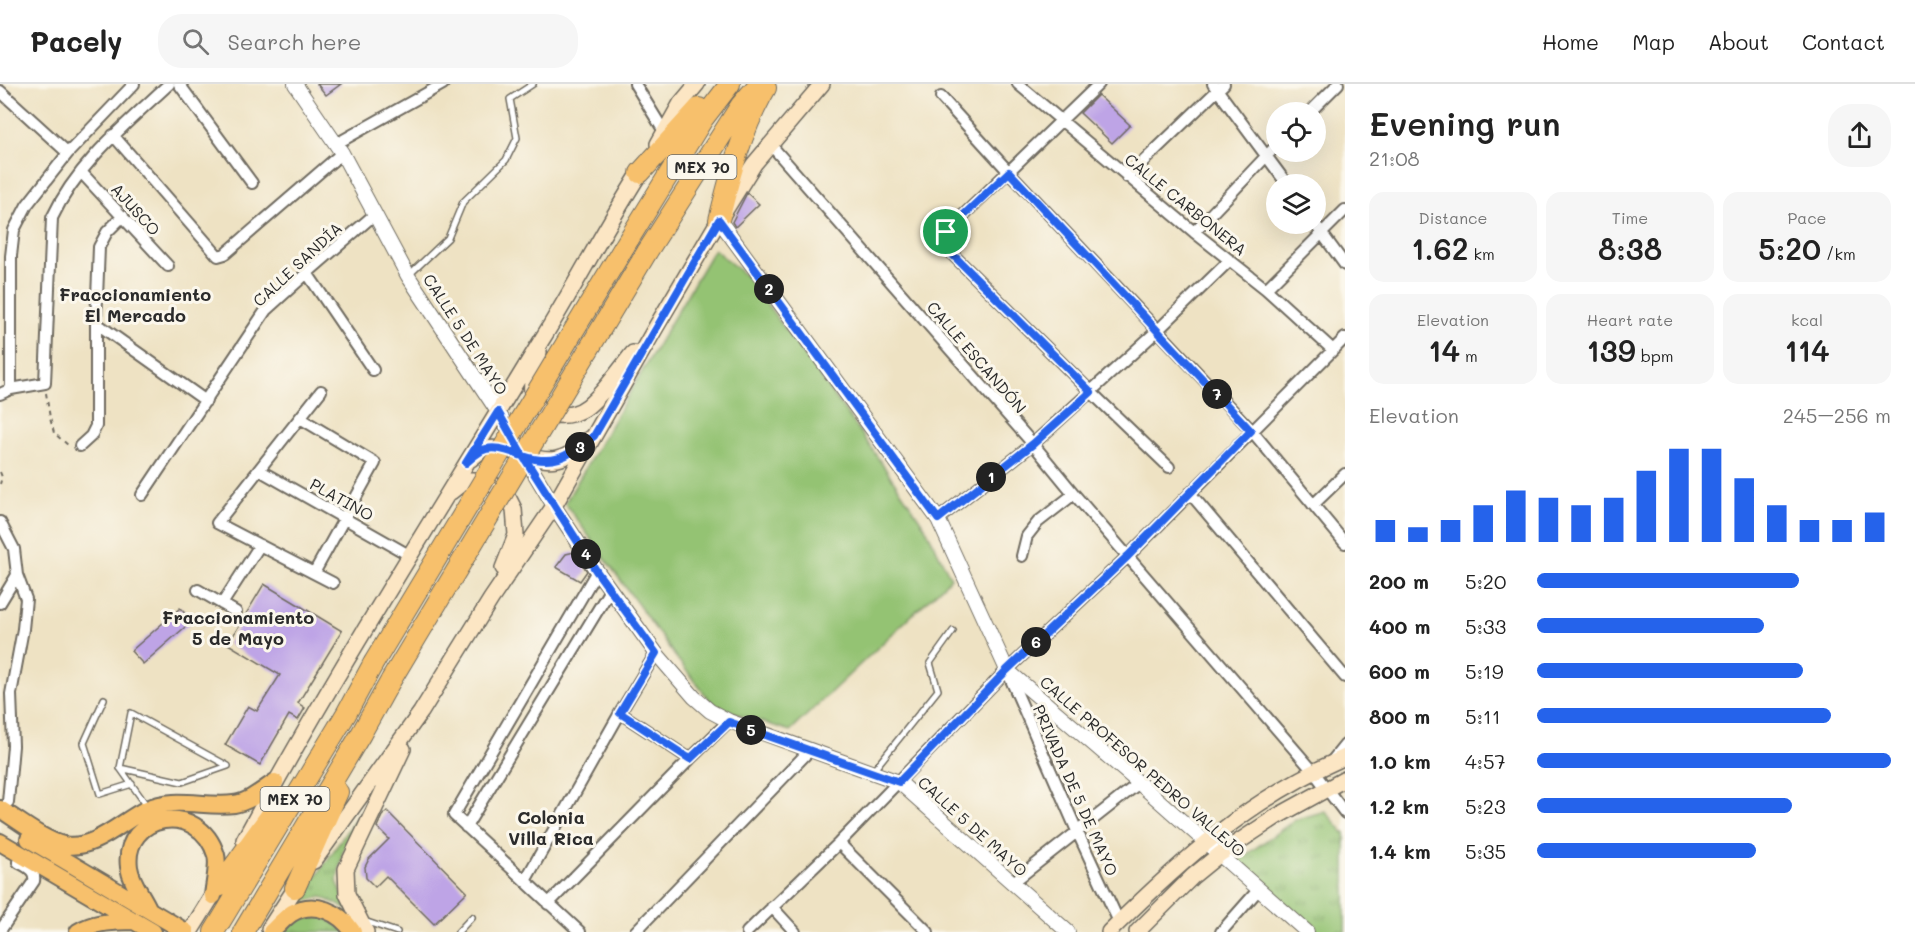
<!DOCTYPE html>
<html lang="en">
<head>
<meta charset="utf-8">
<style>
	:root { --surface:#fff; --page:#f6f6f6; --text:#222; --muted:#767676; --line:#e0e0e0; --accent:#2563eb }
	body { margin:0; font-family:Mali,sans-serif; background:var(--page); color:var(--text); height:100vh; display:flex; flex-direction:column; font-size:22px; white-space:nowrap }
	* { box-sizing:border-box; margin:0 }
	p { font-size:20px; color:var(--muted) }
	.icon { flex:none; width:33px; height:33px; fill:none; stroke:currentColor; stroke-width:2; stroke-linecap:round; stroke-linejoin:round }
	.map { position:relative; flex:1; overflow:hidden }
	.details { display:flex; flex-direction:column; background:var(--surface); width:570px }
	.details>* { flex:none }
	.controls { position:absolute; left:1266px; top:18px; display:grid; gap:12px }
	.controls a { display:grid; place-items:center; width:60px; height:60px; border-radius:50%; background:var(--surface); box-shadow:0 6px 24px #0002; font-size:30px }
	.pin { position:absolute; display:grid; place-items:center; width:51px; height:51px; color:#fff; margin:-26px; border:3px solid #fff; border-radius:50%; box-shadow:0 2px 6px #0007 }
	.km { position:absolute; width:30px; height:30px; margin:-15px; border-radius:50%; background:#222; color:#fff; font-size:16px; line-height:30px; text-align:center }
	.round { display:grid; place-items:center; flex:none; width:63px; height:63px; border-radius:24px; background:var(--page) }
	.overview { display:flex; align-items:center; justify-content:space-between; height:102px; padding:0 24px }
	h1 { font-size:33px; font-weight:600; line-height:45px }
	.stats { display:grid; grid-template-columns:repeat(3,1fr); gap:9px; height:102px; padding:6px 24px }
	.stats div { display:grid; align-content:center; border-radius:15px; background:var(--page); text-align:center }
	.stats b { font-size:30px; font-weight:600 }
	.stats small { font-size:16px; font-weight:400 }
	.stats p { font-size:16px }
	.chart { height:168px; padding:12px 24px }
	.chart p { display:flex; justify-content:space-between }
	.chart svg { width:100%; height:108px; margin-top:6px; stroke:var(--accent); stroke-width:6 }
	ul { padding:0 24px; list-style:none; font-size:20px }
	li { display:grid; grid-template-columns:96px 72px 1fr; align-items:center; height:45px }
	li i { height:15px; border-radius:8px; background:var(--accent) }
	header { display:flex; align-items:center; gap:36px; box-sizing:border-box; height:84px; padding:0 30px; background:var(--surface); border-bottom:2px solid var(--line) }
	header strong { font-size:28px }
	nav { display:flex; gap:33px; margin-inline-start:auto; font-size:21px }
	.search { width:420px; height:54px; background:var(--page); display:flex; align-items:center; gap:15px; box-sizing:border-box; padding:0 21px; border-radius:24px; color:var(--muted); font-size:22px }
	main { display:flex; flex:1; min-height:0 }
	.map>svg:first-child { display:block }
</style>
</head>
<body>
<header>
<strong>Pacely</strong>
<div class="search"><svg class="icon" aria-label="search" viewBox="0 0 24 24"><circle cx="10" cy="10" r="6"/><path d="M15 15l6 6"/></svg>Search here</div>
<nav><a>Home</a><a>Map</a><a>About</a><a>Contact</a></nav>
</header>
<main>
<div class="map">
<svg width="1345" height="848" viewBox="0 0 1345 848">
	<defs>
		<pattern id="grass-tufts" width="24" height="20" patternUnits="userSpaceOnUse" patternTransform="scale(1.5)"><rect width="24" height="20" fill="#94c373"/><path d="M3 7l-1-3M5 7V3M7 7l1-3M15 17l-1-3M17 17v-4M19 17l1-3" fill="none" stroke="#799f5f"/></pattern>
	</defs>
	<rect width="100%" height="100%" fill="#fbf7ec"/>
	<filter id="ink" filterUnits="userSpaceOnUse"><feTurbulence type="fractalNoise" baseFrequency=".0167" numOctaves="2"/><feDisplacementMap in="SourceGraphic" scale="12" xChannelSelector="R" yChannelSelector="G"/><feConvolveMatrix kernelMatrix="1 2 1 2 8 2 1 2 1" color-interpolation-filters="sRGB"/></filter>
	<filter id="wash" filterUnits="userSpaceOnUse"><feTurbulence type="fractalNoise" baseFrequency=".008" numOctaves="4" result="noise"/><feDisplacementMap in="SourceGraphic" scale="24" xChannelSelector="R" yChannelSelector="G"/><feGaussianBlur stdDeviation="1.35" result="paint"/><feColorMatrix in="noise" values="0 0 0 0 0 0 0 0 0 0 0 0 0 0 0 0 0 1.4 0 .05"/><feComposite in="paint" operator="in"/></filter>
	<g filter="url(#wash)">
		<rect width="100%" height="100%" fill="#eee2c3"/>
		<path fill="url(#grass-tufts)" stroke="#60774f" stroke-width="1.5" d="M 361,726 L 343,767 L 337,797 L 349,826 L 322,813 L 293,820 L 320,787 Z
			M 1325,727 L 1345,750 L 1345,848 L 1316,848 L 1236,778 L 1295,736 Z
			M 322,831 L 347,848 L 282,848 L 299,834 Z"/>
		<path fill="#94c373" stroke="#60774f" stroke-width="1.5" d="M 714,165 L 747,193 L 859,346 L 925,443 L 951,494 L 790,647 L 715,623 L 675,572 L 565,419 Z"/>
		<g id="blocks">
			<path fill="#bea4e6" d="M 317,0 L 341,0 L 326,11 Z
				M 1098,11 L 1130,41 L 1112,59 L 1080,29 Z
				M 747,109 L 759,120 L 735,143 L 732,138 Z
				M 574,468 L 587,487 L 580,497 L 556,483 L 566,470 Z
				M 264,500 L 342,547 L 298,619 L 305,624 L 298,636 L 289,631 L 260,681 L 225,661 L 248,622 L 257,627 L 280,591 L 228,560 Z
				M 180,524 L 192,537 L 143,580 L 131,567 Z
				M 387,727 L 467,808 L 434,840 L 386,792 L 375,803 L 366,794 L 365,783 L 369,775 L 389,755 L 377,743 L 382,732 Z"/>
		</g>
	</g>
	<g filter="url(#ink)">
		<use href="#blocks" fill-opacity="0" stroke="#6f6b60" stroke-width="1.5"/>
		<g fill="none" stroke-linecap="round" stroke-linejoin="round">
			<defs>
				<path id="service" d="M 410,190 L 448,154 L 463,118 L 506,76 L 517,54 L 510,15 L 533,0
					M 104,615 L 84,659 L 100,710 L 132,700
					M 120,684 L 182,698 L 228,682 L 131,629 L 120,684 L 147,722
					M 873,687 L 938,606 L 930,579 L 953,547
					M 364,837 L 397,848
					M 458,848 L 472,833"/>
				<path id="minor" d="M 179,0 L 252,99
					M 635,0 L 665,49
					M 1018,0 L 1194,148 L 1266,205 L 1333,266
					M 1099,0 L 946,148 L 944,158 L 950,168 L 1091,308 L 1169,383
					M 1213,0 L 1287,100
					M 0,7 L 68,69
					M 941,13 L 1009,88 L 1252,347 L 1345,459
					M 1310,28 L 1338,0
					M 113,51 L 218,172 L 225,170 L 342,69
					M 336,60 L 443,0
					M 770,60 L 1033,360 L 1074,410 L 1313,687 L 1345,729
					M 81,88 L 168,182
					M 1127,93 L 1224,0
					M 1315,140 L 1345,181
					M 1194,148 L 1276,62
					M 307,189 L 373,286
					M 1266,205 L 1345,126
					M 96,239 L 206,317
					M 11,305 L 11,172 L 14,146 L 27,121 L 68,69 L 134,0
					M 321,307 L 217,439 L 333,499
					M 0,310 L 11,305 L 45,299 L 52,134 C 77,80 126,40 169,0
					M 300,334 L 375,379 L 314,489
					M 80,362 L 91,352 L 96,342 L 96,239 L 99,163 L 107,148 L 123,132
					M 259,386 L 409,471
					M 1190,409 L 1345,593
					M 142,411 L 266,226 L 307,189 L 375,130
					M 1313,421 L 1345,390
					M 938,435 L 1033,360 L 1157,247 L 1230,176
					M 0,438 L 14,465 L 17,491 L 26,515 L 23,545 L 11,610 L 13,662 L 8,718
					M 1022,472 L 1027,452 L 1038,438 L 1074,410
					M 198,506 L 236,528
					M 0,519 L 17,491
					M 222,520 L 260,461
					M 1008,589 L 1077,747 L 1119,838
					M 620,629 L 690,675
					M 1332,677 L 1345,661
					M 466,743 L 610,506
					M 839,759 L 928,848
					M 525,797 L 620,629 L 656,569
					M 1012,799 L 1139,699
					M 548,820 L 690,675 L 729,637
					M 772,823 L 795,848
					M 0,847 L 34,797 C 36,786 26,783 18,778
					M 580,848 L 454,731 L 597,487
					M 635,848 L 810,666
					M 747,848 L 839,759 L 1007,586 L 1128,472 L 1345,254
					M 1221,848 L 1259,805"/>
				<path id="tertiary" d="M 295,0 L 342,69 L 408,192 L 498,328 L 554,422 L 597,487 L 656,569 L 694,613 L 710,627 L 729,637 L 899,698 L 1068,848
					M 719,136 L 938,435 L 1007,586 L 1139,699 L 1307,848"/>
				<path id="secondary" d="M 658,60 L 681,19 L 697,0
					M 539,268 C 536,281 530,297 532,309 C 537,336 571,336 588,322 C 604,309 620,285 633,269
					M 471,375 C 475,372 479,368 482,366 C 504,358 533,380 557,375 C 569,373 580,363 589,355
					M 451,408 L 466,396 L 479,396 L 494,401 L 509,415 L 514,425 L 516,451 L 503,484
					M 244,756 C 336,586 441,423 541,257 C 577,199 608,138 645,81
					M 314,777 L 421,628 L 491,515 L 554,422 L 656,243 L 719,136 L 754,80 L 822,0
					M 269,845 L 300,797
					M 190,848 L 219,801
					M 366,848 L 347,810 L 346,785 L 403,665
					M 1109,848 C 1183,775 1249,715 1345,673
					M 1137,848 L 1193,792 L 1220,770 L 1276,733 L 1345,695"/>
				<path id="primary" d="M 0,725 C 18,736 44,757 64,761 C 94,767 123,736 147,725 C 175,712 206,724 234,720 C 249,718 263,706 275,698
					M 29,755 L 186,848
					M 0,758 L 153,848
					M 148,824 C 142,811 131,798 129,783 C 122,730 199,715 216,771 C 219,782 214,800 213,812
					M 78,848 C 95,837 115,838 134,837
					M 271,848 C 278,842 284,834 292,829 C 314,816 340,828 353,848"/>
				<path id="motorway" d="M 640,89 L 699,24
					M 719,136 C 730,91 742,45 766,4
					M 624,163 L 703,35 L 730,0
					M 647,168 L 741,21 L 759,0
					M 219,803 L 273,728
					M 295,804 L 338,708
					M 214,848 L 346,630 L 373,580
					M 243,848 L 361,650 L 391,596"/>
			</defs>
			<use href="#service" stroke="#6f6b60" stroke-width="8"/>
			<use href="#minor" stroke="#6f6b60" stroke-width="14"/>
			<use href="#tertiary" stroke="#6f6b60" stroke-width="16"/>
			<use href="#secondary" stroke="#6f6b60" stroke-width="18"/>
			<use href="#primary" stroke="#6f6b60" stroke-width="20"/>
			<use href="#motorway" stroke="#6f6b60" stroke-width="22"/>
			<path stroke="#6f6b60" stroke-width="2" stroke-dasharray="4.5 4.5" stroke-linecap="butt" d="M 46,309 L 50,334 L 54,349 L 69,362
				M 0,388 L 2,393 L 0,400"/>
			<use href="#service" stroke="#fff" stroke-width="5"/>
			<use href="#minor" stroke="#fff" stroke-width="10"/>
			<use href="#tertiary" stroke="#fff" stroke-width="14"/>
			<use href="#secondary" stroke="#fce6c4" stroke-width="15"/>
			<use href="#primary" stroke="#f7c06c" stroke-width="16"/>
			<use href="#motorway" stroke="#f7c06c" stroke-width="20"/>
			<defs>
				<path id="motorway-bridge" d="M 373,580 L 624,163
					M 391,596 L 647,168"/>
			</defs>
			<use href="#motorway-bridge" stroke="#6f6b60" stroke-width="22" stroke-linecap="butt"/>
			<use href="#motorway-bridge" stroke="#f7c06c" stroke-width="20"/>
		</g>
	</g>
	<g fill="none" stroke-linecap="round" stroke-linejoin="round" filter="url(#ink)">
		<defs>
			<path id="route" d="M 946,148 L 944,158 L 950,168 L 1091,308 L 1033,360 L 938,435 L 719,136 L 594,352 C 568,371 557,383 523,372 L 498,328 L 466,379 C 470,375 476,370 481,367 C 494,360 511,368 523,372 L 597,488 L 656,569 L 620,629 L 690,675 L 729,638 L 899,698 L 1007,586 L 1128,472 L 1251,347 L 1009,88 L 946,148"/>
		</defs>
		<use href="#route" stroke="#fff" stroke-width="12"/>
		<use href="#route" stroke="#2563eb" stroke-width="8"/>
	</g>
	<g text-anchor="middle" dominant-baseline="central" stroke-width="6" stroke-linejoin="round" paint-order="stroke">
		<g fill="#fbf7ec" stroke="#696865" stroke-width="1.5">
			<rect x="667.5" y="71" width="69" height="24" rx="4.5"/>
			<rect x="260.5" y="703" width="69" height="24" rx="4.5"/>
		</g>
		<g font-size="15" font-weight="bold" fill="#2b2b2b">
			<text x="702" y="83">MEX 70</text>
			<text x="295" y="715">MEX 70</text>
		</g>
		<g font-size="16" fill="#2b2b2b" stroke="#fbf7ec">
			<text transform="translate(1186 120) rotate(39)">CALLE CARBONERA</text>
			<text transform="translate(136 125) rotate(48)">AJUSCO</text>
			<text transform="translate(297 180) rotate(-43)">CALLE SANDÍA</text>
			<text transform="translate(466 250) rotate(57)">CALLE 5 DE MAYO</text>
			<text transform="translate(977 273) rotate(49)">CALLE ESCANDÓN</text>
			<text transform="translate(342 415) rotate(29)">PLATINO</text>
			<text transform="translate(1143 682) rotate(41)">CALLE PROFESOR PEDRO VALLEJO</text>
			<text transform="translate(1076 706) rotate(66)">PRIVADA DE 5 DE MAYO</text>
			<text transform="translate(973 742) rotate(42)">CALLE 5 DE MAYO</text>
		</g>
		<g font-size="18" font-weight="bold" fill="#2b2b2b" stroke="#fbf7ec">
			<text x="135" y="210">Fraccionamiento<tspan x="135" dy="21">El Mercado</tspan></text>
			<text x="238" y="533">Fraccionamiento<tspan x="238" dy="21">5 de Mayo</tspan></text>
			<text x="551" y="733">Colonia<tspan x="551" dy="21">Villa Rica</tspan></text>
		</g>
	</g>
</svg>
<div class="controls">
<a><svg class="icon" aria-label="locate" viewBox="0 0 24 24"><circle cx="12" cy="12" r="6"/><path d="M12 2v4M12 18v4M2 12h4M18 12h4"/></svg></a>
<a><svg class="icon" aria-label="layers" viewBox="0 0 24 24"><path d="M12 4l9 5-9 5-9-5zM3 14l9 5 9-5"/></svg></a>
</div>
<div class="pin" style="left:946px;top:148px;background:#1e9e55"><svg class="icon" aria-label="arrive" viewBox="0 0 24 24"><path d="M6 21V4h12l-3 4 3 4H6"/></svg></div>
<b class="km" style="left:991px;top:393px">1</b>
<b class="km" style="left:769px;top:205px">2</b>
<b class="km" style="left:580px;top:363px">3</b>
<b class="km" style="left:586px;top:470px">4</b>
<b class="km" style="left:751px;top:646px">5</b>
<b class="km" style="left:1036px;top:558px">6</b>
<b class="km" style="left:1217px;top:310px">7</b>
</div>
<section class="details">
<div class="overview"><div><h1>Evening run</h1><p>21:08</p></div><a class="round"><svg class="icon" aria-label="share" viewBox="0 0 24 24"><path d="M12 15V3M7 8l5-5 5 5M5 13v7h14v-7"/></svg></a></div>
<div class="stats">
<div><p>Distance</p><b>1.62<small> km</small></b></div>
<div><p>Time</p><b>8:38</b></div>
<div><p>Pace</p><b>5:20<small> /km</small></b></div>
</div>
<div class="stats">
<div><p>Elevation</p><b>14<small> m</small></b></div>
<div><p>Heart rate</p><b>139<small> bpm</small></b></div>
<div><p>kcal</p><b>114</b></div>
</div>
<div class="chart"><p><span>Elevation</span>245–256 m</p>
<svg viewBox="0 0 160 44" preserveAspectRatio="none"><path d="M5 44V35M15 44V38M25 44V35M35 44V29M45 44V23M55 44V26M65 44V29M75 44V26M85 44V15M95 44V6M105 44V6M115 44V18M125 44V29M135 44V35M145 44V35M155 44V32"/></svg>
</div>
<ul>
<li><b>200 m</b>5:20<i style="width:74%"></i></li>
<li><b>400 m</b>5:33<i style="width:64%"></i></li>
<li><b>600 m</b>5:19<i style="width:75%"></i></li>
<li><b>800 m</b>5:11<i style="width:83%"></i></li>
<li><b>1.0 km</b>4:57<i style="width:100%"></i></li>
<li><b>1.2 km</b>5:23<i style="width:72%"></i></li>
<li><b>1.4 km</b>5:35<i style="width:62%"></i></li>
</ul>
</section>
</main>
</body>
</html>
